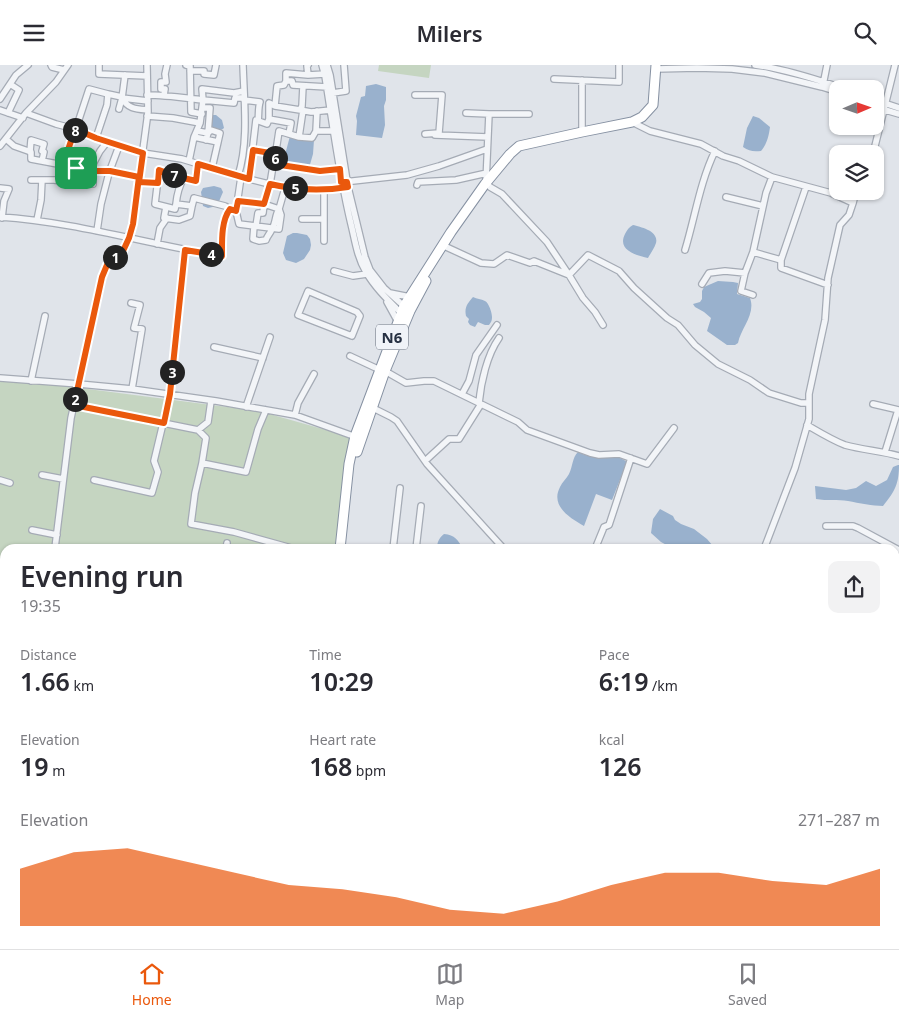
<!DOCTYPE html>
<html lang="en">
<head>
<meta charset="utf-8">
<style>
	:root { --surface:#fff; --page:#f2f2f3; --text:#2b2b33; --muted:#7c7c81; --line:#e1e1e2; --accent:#ea580c }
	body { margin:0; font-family:"Noto Sans",sans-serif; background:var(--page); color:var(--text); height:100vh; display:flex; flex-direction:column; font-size:19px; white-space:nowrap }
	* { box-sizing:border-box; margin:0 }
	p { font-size:16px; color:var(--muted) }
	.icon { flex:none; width:28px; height:28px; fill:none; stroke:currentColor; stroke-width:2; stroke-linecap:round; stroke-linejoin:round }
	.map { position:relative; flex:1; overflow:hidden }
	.drawer { position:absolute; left:0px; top:479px; width:900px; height:406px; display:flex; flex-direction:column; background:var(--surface); border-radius:15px 15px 0 0; box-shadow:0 1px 4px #0004 }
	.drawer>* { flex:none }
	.needle { width:32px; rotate:88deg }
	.controls { position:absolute; left:829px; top:15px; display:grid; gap:10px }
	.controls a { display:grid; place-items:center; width:55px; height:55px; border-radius:10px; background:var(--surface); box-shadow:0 1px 4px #0004; font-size:25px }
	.pin { position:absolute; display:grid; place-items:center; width:42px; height:42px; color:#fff; margin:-21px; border-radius:10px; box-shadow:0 2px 8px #0006 }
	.km { position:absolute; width:25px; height:25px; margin:-12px; border-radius:50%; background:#222; color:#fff; font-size:14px; line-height:25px; text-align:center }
	.round { display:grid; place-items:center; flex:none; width:52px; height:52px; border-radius:10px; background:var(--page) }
	.overview { display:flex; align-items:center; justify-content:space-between; height:85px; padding:0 20px }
	h1 { font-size:28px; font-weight:600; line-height:38px }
	.stats { display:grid; grid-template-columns:repeat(3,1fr); gap:8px; height:85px; padding:5px 20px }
	.stats div { display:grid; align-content:center }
	.stats b { font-size:25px; font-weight:600 }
	.stats small { font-size:14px; font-weight:400 }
	.stats p { font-size:14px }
	.chart { height:140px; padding:10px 20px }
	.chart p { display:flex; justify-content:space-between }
	.chart svg { width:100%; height:90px; margin-top:5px; fill:var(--accent); opacity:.7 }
	header { display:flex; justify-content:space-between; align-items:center; height:65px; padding:0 20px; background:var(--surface); font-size:22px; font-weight:600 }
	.tabs { display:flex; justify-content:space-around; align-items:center; height:70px; border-top:1px solid var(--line); background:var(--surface); font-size:14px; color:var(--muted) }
	.tabs a { display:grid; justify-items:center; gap:2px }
	.tabs .active { color:var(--accent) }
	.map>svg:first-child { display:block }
</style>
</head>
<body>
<header><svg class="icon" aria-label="menu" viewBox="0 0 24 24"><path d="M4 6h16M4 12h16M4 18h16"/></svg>Milers<svg class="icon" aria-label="search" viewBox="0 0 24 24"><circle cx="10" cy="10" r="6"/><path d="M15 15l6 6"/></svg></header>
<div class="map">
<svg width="899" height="884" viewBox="0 0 899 884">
	<rect width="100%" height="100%" fill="#e0e4ea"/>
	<path fill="#c5d5c1" d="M 379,0 L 431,0 L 429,13 L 378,6 Z
		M 0,314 L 49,319 L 243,344 L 266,348 L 351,372 L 339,484 L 5,484 L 5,669 L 0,667 Z
		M 0,670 L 5,671 L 5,715 L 0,715 Z"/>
	<path fill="#99b1cd" d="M 376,19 L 386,22 L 386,35 L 384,41 L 385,60 L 382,73 L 356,70 L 357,56 L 356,51 L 361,32 L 365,31 L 366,21 Z
		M 213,50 L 216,50 L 222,55 L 224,63 C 219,67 216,65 211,64 L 211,52 Z
		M 753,51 L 759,53 L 770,62 C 769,70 767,79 761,86 C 753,87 749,86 743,82 L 747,63 Z
		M 290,71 L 314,75 L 313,89 L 309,103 L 285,100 L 286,86 Z
		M 214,121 L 221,123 L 223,127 L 217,141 L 208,143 L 203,141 L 201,127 L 203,123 Z
		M 633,160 C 641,162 659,166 656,178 C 654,184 650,189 648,193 C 635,190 617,185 625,169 C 627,165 629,162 633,160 Z
		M 297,168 L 307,170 L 310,174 L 311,180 L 310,185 L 304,194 L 296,198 L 286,195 L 283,188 L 287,171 L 293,168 Z
		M 718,216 L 733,217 L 738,218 L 737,229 L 750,233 C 756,249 741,263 738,278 L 735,280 L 727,280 L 707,266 L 711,253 L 704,247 L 695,242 L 693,239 L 700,237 L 702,234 L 702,226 L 704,222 Z
		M 473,232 C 477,234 481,234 485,236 C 489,238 492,248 492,252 C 492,256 491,257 489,260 L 485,260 L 478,257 L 475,262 L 470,260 L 468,257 L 469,254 L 466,251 C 464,242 468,238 473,232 Z
		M 578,387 C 581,388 586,391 590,391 C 605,394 612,387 627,397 L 612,435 L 596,429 L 584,461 C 570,453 550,441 560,422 C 562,417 567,413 569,409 C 573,401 572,393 578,387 Z
		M 898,400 L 899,400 C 899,419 895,426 883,441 C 873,441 859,438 848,436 C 838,434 827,436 816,434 L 815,421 L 846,425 L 856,423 L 866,416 L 876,421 L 887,415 L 893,402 Z
		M 660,444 L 673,451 L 675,455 L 681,459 L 694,464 L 707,474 L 713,481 L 712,484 L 674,484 L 661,477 L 651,468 L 653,454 Z
		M 444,469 C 455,470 458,475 463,484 L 437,484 C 437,477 439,473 444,469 Z
		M 5,757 L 5,806 L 0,806 L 0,758 Z
		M 895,814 L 899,816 L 899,859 L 895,857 Z"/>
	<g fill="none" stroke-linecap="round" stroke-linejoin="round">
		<defs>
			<path id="minor" d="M 51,0 L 52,2 L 64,5
				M 99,0 L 99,9 L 147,11
				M 186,0 L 190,1 L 191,47 L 202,49
				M 308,0 L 307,1 L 308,10 L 325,9
				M 322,0 L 325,11 C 333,60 339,110 351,159 C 355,175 357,192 366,207 C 375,223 390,237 403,250
				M 327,0 L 330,10 L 348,122 L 365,192 L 370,205 L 384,223 L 406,243
				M 755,0 C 785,4 816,14 845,24
				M 656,4 L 697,3 L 732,4 L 765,8 L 822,22 L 838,27
				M 190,6 L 204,6 L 204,9 L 214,10 L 216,0
				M 125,10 L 122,33 L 148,36
				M 308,10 L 286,8 L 286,16 L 292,16 L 293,20 L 327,22
				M 554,14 L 619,17 L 619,0
				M 582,15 L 582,67
				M 286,16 L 284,20 L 277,21 L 275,41 L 300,45
				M 823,20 L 827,0
				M 303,21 L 302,41 L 300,45 L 311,47 L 331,45
				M 333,28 L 346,26 L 344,0
				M 108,29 L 89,24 L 65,97 C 82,106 91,106 110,105
				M 147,30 C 166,30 185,33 203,35 L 202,24 L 234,28 L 244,26
				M 164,30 L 165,24 L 161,24 L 161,17 L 166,17 L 165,9 L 167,0
				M 415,30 L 442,30 L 439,68 L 425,69
				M 122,33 C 128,44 136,44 148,45
				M 0,34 L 16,10 L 28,0
				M 244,35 L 260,37 C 258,43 259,49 258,56
				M 875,35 L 899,43
				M 275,41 L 269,38 L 269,54 L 291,58 L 289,69
				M 875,42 L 899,49
				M 203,43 L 210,43 L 208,68 L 206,75
				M 119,44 L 122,33
				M 0,45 L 23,53
				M 303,45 L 299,72 L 312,73 L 316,66
				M 317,46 L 316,66 L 334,66
				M 8,48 L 19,25 L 10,19
				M 26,48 L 56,59 L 71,63 L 96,73 L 143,88 L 182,94 L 241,112 L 285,123 L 324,124 L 348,122
				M 466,48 L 489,49
				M 529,49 L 489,49 L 486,117 L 490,122 L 502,129 L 547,177 L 569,210 L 588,190 L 619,206 L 634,223 L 667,253 L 678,260 L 695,280 L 718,299 L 750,315 L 769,328 L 801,338 L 809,338
				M 147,51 L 173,53 L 200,58 L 194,72 L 189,96
				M 632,57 L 650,66 L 701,79 L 723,91 L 739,96 L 772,112 L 831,128 L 853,138
				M 200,58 L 203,35 L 234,38 L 235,33 L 244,33
				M 197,66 L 208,68 L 211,65 L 220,68 L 218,77
				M 435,70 L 488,72
				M 194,72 L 218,77 L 212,103
				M 299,72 L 279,66 L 274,99 L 320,106 L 339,104
				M 96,73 L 107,40 L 108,29 L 122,32
				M 6,74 L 14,81 L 31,87 L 31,94 L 63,100 L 65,97
				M 0,81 L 26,48 L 56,17 L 68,0
				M 119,81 L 110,105 L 139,112
				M 253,85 L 276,89
				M 30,87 L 31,75 L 44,79 L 42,86 L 44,87 L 42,96
				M 873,89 L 895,0
				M 198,99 L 196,116 L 175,111 L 159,105 L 155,139 L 175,144 L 176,139 L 192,141 L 194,133 L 225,141 L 230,144
				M 274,99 L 273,101 L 270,119 L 264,139 L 279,144 L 285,123
				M 238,111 C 249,77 244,35 243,0
				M 772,112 L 766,128 L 753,187 L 781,195
				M 249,114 L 256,55 L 267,59 L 269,54
				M 31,115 L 54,115 L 74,118 L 93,119 L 93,110 L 91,103 L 100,86 L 107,77
				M 139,117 L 157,118
				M 344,117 L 407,110 L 439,101 L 487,84
				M 417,120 L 418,117 L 456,115 L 487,108
				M 806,122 L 781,195 L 781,203 L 828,220
				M 0,123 L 9,124 L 4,136 L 2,153
				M 324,124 L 324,176
				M 726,132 L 763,141
				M 238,136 L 264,139 L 263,148 L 258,148 L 256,161
				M 176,139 C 177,129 179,121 184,113
				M 166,142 L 164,153 L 179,155 L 190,151 L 192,141
				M 236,146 L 241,112
				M 0,152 C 75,157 147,179 221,191 C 222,176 221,156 230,144 L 236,146 L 239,159 L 279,164 L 281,150 L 279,144
				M 302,154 L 324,154
				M 37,155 L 41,135 L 42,115
				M 254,161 L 253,174 L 259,176 L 266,175 C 267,171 270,169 272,164 C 276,158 275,150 279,144
				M 97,166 L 101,139 L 110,104
				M 157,179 L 160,163 L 167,153
				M 442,180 L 481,198 L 494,199 L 507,190 L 530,198 L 534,196 L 569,210 L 583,233 L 595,247 L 603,260
				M 685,185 C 695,152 700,117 715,86
				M 753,187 L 745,208 L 741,226 L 753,230
				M 334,206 L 353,211 L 367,209
				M 702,219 L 709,208 L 725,206 L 745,208
				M 308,226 L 357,247 L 360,251 L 352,271 L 298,250 Z
				M 390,228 L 410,232
				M 387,237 L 398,257
				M 131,238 L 140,240 L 134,263 L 142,264 L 132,324
				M 214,282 L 263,293
				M 350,291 L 380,305
				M 385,306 L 406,318 L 424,316 L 434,316 L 518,357 L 527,365 L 590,388 L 599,390 L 619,389 L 647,399 L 674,363
				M 0,313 L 79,319 L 132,324 L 216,336 L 295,350 L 356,372
				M 31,316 L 45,251
				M 462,329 L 469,316 L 476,290 L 497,260
				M 479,338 C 481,317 487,290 499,273
				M 873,339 L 899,345
				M 74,340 L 198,365 L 208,357 L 211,336
				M 369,341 L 391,352 L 397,356 L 427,399 L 504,484
				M 246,342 L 270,272
				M 295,350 L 298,338 L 314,309
				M 807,360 C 819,367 832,375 845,380 C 863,385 882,386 899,391
				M 198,365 L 206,373 L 202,398 L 246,407 L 258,364 L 266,345
				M 885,387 L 898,345
				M 425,396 L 449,374 L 459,374 L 481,339
				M 202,398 L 195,428 L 191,459 L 234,467 L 295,484
				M 42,410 L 63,414
				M 0,415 L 10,418
				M 94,415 L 152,428 L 158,407 L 154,396 L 170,329 L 185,185
				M 826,461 L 853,461 L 858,463 L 899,485
				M 32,465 L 57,470
				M 64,484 L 55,483 L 71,353 L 102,212 L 107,200 L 123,186 L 133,159 L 148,47 L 147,0
				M 226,484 L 227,478
				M 393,484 L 400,423
				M 416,484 L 421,441
				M 595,484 L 604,462 L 609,460 L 631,393
				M 764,484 L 795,403 L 809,354 L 809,329 L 825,255 L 828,213 L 840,160 L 849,150 L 853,138 L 856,126
				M 895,506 L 899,498
				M 895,634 L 899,635
				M 895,659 L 899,660
				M 0,669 L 5,670
				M 895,708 L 899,710
				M 895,753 L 899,745
				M 45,880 L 46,884
				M 160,880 L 160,884
				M 883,880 L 888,884
				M 377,884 L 378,880
				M 516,884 L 517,880
				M 580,884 L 582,880
				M 703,884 L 705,880
				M 735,884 L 736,880
				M 871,884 L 873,880"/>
			<path id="major" d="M 304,884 L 306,883 L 314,884"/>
			<path id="highway" d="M 357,387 L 385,306 L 410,246 L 426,216
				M 340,484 L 349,399 L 355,371 L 404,241 L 451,167 L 485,119 L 510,89 L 519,81 L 582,67 L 632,57 L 642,52 L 653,40 L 656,0
				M 295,884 L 296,880"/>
		</defs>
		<use href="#minor" stroke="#a5abb5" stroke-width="8"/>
		<use href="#major" stroke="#9fa8b7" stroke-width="10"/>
		<use href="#highway" stroke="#8691a2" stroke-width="11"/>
		<use href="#minor" stroke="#f3f5f8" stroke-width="5.5"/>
		<use href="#major" stroke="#fff" stroke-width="8"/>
		<use href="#highway" stroke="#fff" stroke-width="9"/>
	</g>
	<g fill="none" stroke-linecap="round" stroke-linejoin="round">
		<defs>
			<path id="route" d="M 76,103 L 92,106 L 110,106 L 139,112 L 133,159 L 129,173 L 123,186 L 107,200 L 102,212 L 74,340 L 164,358 L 170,329 L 185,185 L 222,191 C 222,176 221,156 230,144 L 236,146 L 238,136 L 264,139 L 270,119 C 295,125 323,126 348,122 L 347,117 L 341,117 L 340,104 L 320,106 L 274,99 L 276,89 L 253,85 L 249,114 L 198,99 L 196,116 L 175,111 L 159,105 L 158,118 L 139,117 L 143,88 L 96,73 L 75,64 L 64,97 L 76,103"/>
		</defs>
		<use href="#route" stroke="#fff" stroke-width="10"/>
		<use href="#route" stroke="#ea580c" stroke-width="6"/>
	</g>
	<g text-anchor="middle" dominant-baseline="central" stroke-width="5" stroke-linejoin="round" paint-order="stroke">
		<rect fill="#f0f3f8" stroke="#636b79" stroke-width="1" x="376" y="259.5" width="32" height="25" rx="4"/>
		<g font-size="15" font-weight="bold" fill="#273143">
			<text x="392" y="272">N6</text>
		</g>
	</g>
</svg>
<div class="controls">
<a><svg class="needle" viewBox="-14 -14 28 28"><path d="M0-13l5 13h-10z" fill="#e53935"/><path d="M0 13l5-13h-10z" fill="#7c7c81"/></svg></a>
<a><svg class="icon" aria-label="layers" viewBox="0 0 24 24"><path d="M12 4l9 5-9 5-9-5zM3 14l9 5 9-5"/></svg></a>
</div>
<div class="pin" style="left:76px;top:103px;background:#1e9e55"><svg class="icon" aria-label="arrive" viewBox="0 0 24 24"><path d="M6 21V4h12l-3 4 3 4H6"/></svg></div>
<b class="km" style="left:115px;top:192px">1</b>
<b class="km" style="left:75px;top:334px">2</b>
<b class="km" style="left:172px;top:307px">3</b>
<b class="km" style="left:211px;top:189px">4</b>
<b class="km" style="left:295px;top:123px">5</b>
<b class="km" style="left:275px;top:93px">6</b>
<b class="km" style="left:174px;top:110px">7</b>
<b class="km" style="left:75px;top:65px">8</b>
<section class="drawer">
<div class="overview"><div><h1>Evening run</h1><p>19:35</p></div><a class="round"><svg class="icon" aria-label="share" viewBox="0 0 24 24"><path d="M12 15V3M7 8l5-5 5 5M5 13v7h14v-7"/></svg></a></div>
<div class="stats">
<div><p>Distance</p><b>1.66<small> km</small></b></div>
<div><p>Time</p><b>10:29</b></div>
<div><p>Pace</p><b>6:19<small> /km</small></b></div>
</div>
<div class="stats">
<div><p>Elevation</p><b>19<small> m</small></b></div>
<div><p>Heart rate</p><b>168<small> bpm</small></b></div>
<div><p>kcal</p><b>126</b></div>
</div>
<div class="chart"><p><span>Elevation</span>271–287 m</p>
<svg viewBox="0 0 160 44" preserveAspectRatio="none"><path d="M0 44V16L10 8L20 6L30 12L40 18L50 24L60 26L70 30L80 36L90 38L100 32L110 24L120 18L130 18L140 22L150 24L160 16V44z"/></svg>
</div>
</section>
</div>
<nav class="tabs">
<a class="active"><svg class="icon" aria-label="home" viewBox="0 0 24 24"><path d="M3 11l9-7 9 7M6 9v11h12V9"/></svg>Home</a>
<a><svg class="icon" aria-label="map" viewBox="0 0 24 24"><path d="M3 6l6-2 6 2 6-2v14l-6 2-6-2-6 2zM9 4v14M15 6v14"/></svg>Map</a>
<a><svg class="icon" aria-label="saved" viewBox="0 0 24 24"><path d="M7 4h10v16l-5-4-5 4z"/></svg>Saved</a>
</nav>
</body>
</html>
